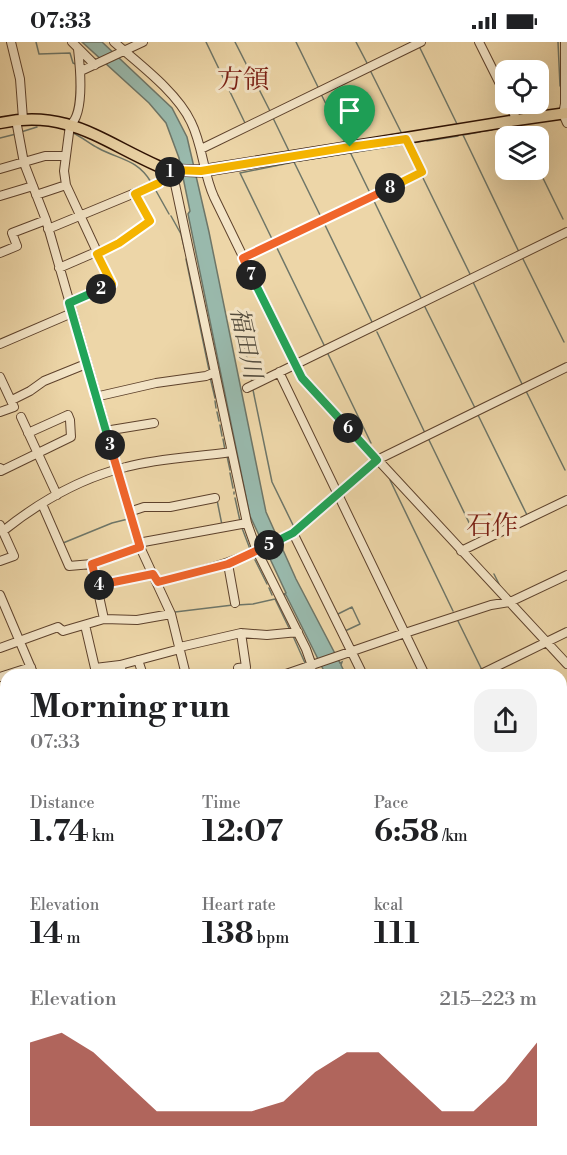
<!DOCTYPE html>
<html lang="en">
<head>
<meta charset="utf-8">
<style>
	:root { --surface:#fff; --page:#f2f2f2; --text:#202124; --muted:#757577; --accent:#8f2418 }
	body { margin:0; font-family:"Libre Bodoni","Noto Serif JP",serif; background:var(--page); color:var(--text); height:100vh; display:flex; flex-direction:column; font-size:22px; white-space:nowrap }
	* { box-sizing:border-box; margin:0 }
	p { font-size:20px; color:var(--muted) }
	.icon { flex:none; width:33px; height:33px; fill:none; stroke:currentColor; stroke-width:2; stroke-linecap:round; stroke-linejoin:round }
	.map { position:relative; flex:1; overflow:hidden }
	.drawer { position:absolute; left:0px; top:627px; width:567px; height:486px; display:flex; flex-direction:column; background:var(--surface); border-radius:18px 18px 0 0; box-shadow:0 6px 24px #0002 }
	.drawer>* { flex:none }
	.tools { position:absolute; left:495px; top:18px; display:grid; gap:12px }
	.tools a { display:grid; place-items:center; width:54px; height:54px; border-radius:12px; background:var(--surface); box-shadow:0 6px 24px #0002; font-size:30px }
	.pin { position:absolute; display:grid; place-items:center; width:51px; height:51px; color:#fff; margin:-62px -26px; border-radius:50% 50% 50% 0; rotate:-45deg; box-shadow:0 0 6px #0007 }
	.pin .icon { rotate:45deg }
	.km { position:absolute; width:30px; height:30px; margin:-15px; border-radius:50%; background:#222; color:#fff; font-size:16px; line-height:30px; text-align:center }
	.round { display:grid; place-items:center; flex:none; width:63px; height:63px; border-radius:18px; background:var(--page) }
	.summary { display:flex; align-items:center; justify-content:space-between; height:102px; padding:0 30px }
	h1 { font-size:33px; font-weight:800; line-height:45px }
	.figures { display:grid; grid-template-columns:repeat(3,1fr); gap:9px; height:102px; padding:6px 30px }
	.figures div { display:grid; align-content:center }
	.figures b { font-size:30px; font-weight:800 }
	.figures small { font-size:16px; font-weight:400 }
	.figures p { font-size:16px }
	.chart { height:168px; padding:12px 30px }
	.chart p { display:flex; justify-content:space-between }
	.chart svg { width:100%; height:108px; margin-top:6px; fill:var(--accent); opacity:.7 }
	.status { display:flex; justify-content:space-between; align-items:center; height:42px; padding:0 30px; background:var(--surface); direction:ltr }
	.status svg { height:16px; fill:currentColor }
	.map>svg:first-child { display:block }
</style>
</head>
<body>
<div class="status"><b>07:33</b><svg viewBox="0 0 49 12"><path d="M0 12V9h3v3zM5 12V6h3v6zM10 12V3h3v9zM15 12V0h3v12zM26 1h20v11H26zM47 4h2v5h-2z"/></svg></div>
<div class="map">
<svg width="567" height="1113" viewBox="0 0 567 1113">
	<rect width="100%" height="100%" fill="#edd6a8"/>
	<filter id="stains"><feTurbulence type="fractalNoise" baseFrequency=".00333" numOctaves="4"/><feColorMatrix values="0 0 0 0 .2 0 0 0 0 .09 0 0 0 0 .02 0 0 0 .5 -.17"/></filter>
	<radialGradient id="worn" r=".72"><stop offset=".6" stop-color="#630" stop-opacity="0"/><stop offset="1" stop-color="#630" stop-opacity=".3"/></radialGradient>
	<path fill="#99b9ac" stroke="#6e7668" stroke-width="1.5" d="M 82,0 L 102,0 L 172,66 L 187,95 L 209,190 L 266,470 L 296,537 L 340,621 L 342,620 L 341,623 L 346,633 L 326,633 L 286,553 L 284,552 L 286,551 L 250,474 L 188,172 L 190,169 L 179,116 L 166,81 L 149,61 Z"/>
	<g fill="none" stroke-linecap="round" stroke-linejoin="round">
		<path stroke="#6e7668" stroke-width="1.5" d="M 36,0 L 39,12 L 70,11 L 73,21 L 78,23
			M 206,0 L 245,81
			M 235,0 L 270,69
			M 296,0 L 318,45
			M 356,0 L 368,23
			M 558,0 L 560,44
			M 419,4 L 457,82
			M 370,28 L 401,90
			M 321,52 L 345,100
			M 273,76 L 289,109
			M 518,85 L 523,94
			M 484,89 L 492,88
			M 21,90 L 37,85
			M 73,91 C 82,95 90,102 98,106 C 120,118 137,117 151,140
			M 463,93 L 519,210
			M 463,93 L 480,90
			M 0,96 L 16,92
			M 427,99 L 458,94
			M 412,101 L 423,99
			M 351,112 L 370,151
			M 299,119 L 401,103
			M 538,126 L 563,177
			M 422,134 L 470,232
			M 155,147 L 169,172
			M 373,157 L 422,258
			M 171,174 L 181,192 L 185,209
			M 324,181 L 373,282
			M 273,199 L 240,131 L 294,120 L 321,175
			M 276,204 L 325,305
			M 522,215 L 564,300
			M 186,217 L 209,328
			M 473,240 L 523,344
			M 424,263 L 475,366
			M 238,273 L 252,340
			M 377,290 L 425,391
			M 327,310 L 371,401
			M 210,335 L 215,356
			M 253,348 L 272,440 L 294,485
			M 526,349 L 565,428
			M 215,359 L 216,366
			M 217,370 L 219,379
			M 478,373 L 527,473
			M 220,383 L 222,394
			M 428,396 L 477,497
			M 223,397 L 225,408
			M 227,414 L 230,428
			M 230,431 L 233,446
			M 390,438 L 453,569
			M 234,450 L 234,452
			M 235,456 L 240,479
			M 217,458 L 222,483
			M 242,486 L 250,507
			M 63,501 L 112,481 L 128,477
			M 255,518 L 267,542
			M 494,532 L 500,544
			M 269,546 L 272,553
			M 275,557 L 290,588
			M 237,563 L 253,562 L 275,557
			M 175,570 L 233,563
			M 338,572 L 352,565 L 360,582 L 345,589
			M 458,579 L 482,628
			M 293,594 L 305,621
			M 308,630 L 309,633
			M 561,791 L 566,799
			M 127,1107 L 132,1113"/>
		<defs>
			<path id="minor" d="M 11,0 L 20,37 L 23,77
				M 72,0 L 95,23
				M 114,0 C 139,22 177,50 191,80 C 203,104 203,131 214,155 L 302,336 L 567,622
				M 479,0 L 506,54
				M 565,0 L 565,62 L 563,72 L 567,81
				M 81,29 L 143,0
				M 509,62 L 517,78
				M 16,78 L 24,121 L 46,178 L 140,505 L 171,572 L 186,633
				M 201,107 L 421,0
				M 0,127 L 45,114 L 66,114
				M 172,128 L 247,481 L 257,509 L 306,607 L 312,624
				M 36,153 L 66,143
				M 0,154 L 33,144
				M 48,187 L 159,141 L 172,128
				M 0,211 L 17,204 L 12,191 L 46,178
				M 97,212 L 119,201 L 150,179 L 135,152
				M 243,216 L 422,130 L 406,97
				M 59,226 L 96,210
				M 69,261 L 112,242 L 66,143 L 64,129 L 70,83 C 85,72 80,24 78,7
				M 0,302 L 72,271
				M 279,330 L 425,633
				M 0,335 L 14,365 L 0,370
				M 247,346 L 567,190
				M 95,355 L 156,341 L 206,334 L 215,330
				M 12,358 L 30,349 L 44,339 L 86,322
				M 21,375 L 57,453
				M 105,389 L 154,381
				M 0,426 L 1,429 L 71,395 L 70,378 L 68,373 L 28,391
				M 42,462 L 69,524 L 92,522 L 140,505
				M 129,470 L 144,465 L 170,465 L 215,456
				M 0,483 L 14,514 L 0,519
				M 3,489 C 38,461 81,436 126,425 C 159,416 197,415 231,410
				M 293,491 L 363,633
				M 138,501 L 247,481
				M 461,509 L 567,458
				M 92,522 L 104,577
				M 228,522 L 235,561
				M 158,540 C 205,528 251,516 293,491 L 377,418 L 567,325
				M 97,543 L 153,532
				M 0,553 L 34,633
				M 85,583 L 95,626 L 120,623 L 180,607
				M 241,591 L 267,593 L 298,590
				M 180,605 L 241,591 L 246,625 L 238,626 L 239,633
				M 0,606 L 58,585 L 63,589 L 104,577 L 137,578 L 171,572
				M 138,618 L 143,633
				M 120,623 L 123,633
				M 283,633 L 405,591 L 491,563 L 510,560 L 567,533
				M 479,633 L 567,590
				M 0,635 L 31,625
				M 0,669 L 6,666
				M 0,697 L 6,712
				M 561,728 L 567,725
				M 0,738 L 3,746 L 6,745
				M 0,792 L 6,790
				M 0,845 L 6,842
				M 0,850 L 6,867
				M 561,854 L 567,850
				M 561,860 L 567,857
				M 561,866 L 567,866
				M 0,880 L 6,878
				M 0,935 L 6,933
				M 0,985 L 6,998
				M 561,1037 L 567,1050
				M 0,1044 L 6,1041
				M 0,1056 L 6,1070
				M 0,1099 L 6,1096
				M 54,1107 L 56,1113
				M 152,1107 L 156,1113
				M 458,1107 L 461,1113
				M 85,1113 L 96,1108
				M 205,1113 L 227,1107
				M 422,1113 L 436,1107
				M 513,1113 L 527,1107"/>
			<path id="major" d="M 0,81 C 67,67 100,98 158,124 L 172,128 L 201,129 L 517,78 L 567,71
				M 561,998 L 567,995
				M 293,1113 L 316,1107"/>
		</defs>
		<use href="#minor" stroke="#5e422c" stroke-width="10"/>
		<use href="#major" stroke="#2e1103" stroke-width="13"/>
		<use href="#minor" stroke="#f3e4c6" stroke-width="8"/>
		<use href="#major" stroke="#edd6a8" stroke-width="10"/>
	</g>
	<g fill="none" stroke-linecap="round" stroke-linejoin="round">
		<defs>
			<path id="split-1" d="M 170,130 L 172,128 L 201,129 L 350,105"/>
			<path id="split-2" d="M 101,247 L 112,242 L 97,212 L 119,201 L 150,179 L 135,152 L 159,141 L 170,130"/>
			<path id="split-3" d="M 101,247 L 69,261 L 110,403"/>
			<path id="split-4" d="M 99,543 L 97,543 L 92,522 L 140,505 L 110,403"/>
			<path id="split-5" d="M 99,543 L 153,532 L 158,540 L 228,522 L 269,503"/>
			<path id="split-6" d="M 269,503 L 293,491 L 377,418 L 348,386"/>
			<path id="split-7" d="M 251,233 L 302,336 L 348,386"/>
			<path id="split-8" d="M 251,233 L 243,216 L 390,146"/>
			<path id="split-9" d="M 350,105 L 406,97 L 422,130 L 390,146"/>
		</defs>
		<use href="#split-1" stroke="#fff" stroke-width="12"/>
		<use href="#split-2" stroke="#fff" stroke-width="12"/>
		<use href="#split-3" stroke="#fff" stroke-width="12"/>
		<use href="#split-4" stroke="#fff" stroke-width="12"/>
		<use href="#split-5" stroke="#fff" stroke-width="12"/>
		<use href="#split-6" stroke="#fff" stroke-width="12"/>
		<use href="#split-7" stroke="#fff" stroke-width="12"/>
		<use href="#split-8" stroke="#fff" stroke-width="12"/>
		<use href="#split-9" stroke="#fff" stroke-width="12"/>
		<use href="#split-1" stroke="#f5b400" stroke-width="8"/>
		<use href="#split-2" stroke="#f5b400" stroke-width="8"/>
		<use href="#split-3" stroke="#22a559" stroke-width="8"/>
		<use href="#split-4" stroke="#f0652b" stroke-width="8"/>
		<use href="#split-5" stroke="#f0652b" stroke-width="8"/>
		<use href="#split-6" stroke="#22a559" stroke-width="8"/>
		<use href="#split-7" stroke="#22a559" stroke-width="8"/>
		<use href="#split-8" stroke="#f0652b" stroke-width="8"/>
		<use href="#split-9" stroke="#f5b400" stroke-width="8"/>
	</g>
	<g text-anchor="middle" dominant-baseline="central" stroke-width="6" stroke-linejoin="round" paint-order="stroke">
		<g font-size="24" font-style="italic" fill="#534c3e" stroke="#f3e4c6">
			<text transform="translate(245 301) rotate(78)">福田川</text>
		</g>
		<g font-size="26" fill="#7a1f14" stroke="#f3e4c6">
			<text x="243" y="38">方領</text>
			<text x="492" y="484">石作</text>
		</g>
	</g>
	<rect width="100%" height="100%" filter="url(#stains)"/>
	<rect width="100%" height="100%" fill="url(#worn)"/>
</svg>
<div class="tools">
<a><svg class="icon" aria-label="locate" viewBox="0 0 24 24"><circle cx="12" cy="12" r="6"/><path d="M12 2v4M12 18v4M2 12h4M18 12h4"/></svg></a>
<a><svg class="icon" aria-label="layers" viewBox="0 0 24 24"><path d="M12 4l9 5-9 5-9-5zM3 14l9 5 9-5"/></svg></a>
</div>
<div class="pin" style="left:350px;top:105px;background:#1e9e55"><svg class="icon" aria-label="arrive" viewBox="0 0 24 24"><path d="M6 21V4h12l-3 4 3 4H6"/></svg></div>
<b class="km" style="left:170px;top:130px">1</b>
<b class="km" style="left:101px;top:247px">2</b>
<b class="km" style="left:110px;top:403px">3</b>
<b class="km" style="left:99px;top:543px">4</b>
<b class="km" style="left:269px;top:503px">5</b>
<b class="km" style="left:348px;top:386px">6</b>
<b class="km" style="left:251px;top:233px">7</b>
<b class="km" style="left:390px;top:146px">8</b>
<section class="drawer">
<div class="summary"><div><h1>Morning run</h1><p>07:33</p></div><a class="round"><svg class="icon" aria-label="share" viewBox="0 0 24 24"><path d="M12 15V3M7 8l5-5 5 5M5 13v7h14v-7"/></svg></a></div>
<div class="figures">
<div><p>Distance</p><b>1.74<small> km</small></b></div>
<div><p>Time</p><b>12:07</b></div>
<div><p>Pace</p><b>6:58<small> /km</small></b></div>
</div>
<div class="figures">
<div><p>Elevation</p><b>14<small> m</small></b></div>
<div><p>Heart rate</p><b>138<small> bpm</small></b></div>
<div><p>kcal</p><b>111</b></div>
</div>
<div class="chart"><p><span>Elevation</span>215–223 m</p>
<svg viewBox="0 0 160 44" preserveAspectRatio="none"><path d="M0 44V10L10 6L20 14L30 26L40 38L50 38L60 38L70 38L80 34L90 22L100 14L110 14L120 26L130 38L140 38L150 26L160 10V44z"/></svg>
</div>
</section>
</div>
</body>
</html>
